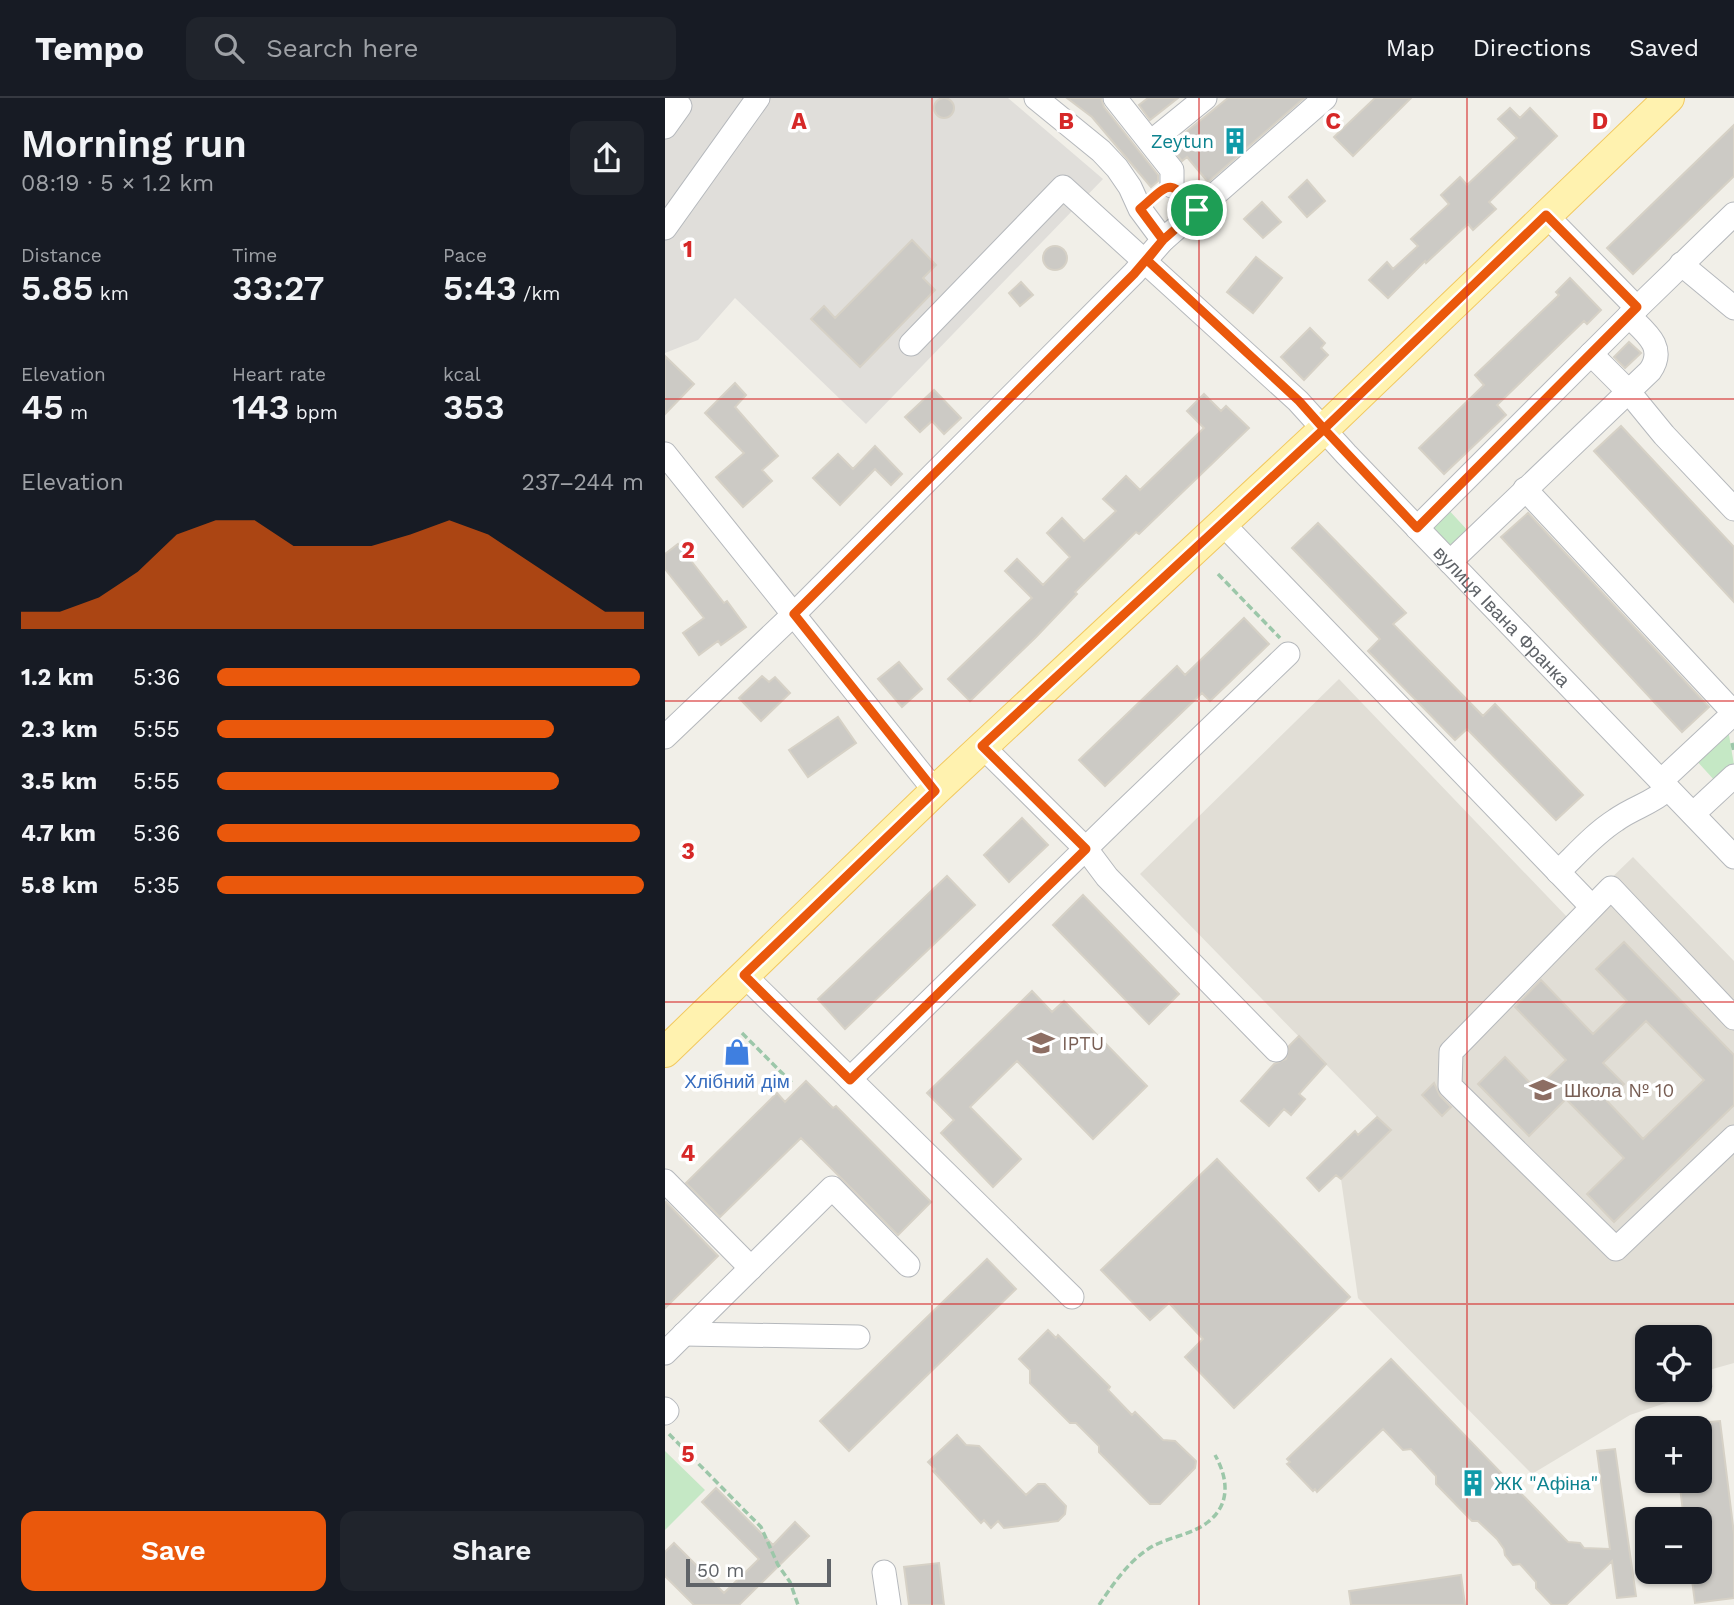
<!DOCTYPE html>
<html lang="en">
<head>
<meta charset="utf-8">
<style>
	:root { --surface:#171b24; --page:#20242c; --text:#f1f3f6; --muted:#9ea1a6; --line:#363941; --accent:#ea580c }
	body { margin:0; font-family:"Work Sans",sans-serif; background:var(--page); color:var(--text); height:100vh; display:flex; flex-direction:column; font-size:26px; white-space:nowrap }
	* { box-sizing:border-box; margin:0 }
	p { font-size:23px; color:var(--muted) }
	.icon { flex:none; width:38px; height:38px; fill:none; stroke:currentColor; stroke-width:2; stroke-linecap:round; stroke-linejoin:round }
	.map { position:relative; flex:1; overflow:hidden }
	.drawer { display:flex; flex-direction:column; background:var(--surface); width:665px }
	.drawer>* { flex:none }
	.fabs { position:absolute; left:970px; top:1227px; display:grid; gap:14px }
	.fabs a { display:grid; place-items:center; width:77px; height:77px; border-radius:14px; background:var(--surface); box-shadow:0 2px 5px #0004; font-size:35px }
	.scale { position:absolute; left:21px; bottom:18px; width:145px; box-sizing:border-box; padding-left:7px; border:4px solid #5f6368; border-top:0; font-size:19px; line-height:24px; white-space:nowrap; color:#5f6368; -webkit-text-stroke:5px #fff; paint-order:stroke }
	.pin { position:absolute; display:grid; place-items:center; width:60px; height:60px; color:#fff; margin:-30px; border:4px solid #fff; border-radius:50%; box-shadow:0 2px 7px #0007 }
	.round { display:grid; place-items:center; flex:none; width:74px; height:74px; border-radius:14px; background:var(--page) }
	.overview { display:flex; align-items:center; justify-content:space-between; height:119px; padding:0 21px }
	h1 { font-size:38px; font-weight:600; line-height:52px }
	.stats { display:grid; grid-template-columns:repeat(3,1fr); gap:10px; height:119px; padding:7px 21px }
	.stats div { display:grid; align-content:center }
	.stats b { font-size:35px; font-weight:600 }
	.stats small { font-size:19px; font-weight:400 }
	.stats p { font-size:19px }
	.chart { height:196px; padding:14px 21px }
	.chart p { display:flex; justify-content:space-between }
	.chart svg { width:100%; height:126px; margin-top:7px; fill:var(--accent); opacity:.7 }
	.action { display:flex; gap:14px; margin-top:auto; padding:14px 21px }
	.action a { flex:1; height:80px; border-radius:14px; background:var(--accent); color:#fff; font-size:28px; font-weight:600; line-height:80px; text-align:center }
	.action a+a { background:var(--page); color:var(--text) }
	ul { padding:0 21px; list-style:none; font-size:23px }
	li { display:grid; grid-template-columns:112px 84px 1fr; align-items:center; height:52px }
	li i { height:18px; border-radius:9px; background:var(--accent) }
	header { display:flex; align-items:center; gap:42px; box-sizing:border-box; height:98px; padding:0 35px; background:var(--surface); border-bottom:2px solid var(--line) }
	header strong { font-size:33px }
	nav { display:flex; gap:38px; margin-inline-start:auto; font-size:24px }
	.search { width:490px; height:63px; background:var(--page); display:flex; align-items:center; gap:18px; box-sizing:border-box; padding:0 24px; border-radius:14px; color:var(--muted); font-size:26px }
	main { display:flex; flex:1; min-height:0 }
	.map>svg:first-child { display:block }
</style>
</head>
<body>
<header>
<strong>Tempo</strong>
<div class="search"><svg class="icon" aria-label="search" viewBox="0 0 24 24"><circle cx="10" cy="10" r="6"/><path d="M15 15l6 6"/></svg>Search here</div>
<nav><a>Map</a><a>Directions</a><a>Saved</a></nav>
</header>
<main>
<section class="drawer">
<div class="overview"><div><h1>Morning run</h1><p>08:19 · 5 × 1.2 km</p></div><a class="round"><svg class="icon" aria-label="share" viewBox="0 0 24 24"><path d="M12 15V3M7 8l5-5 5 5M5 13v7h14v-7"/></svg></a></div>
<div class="stats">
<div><p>Distance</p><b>5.85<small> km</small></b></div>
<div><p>Time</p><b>33:27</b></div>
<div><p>Pace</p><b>5:43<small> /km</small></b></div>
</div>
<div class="stats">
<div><p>Elevation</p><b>45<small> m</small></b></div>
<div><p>Heart rate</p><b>143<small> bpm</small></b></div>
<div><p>kcal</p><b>353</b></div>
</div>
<div class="chart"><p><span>Elevation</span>237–244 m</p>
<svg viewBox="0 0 160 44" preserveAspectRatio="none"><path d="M0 44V38L10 38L20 33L30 24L40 11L50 6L60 6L70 15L80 15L90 15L100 11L110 6L120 11L130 20L140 29L150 38L160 38V44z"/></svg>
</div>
<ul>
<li><b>1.2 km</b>5:36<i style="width:99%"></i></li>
<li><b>2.3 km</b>5:55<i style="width:79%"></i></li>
<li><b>3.5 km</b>5:55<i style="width:80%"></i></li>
<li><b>4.7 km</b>5:36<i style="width:99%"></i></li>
<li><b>5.8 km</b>5:35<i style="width:100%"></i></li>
</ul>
<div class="action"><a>Save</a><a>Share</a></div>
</section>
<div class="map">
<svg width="1069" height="1507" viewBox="0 0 1069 1507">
	<rect width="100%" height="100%" fill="#f1efe8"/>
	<path fill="#e0deda" d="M 0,0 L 343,0 L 438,81 L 201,326 L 70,200 L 33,242 L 0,255 Z"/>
	<path fill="#e1ded6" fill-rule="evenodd" d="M 674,581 L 904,821 L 968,759 L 1069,863 L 1069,1265 L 1044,1272 L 1048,1289 L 965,1317 L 867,1376 L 693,1200 L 676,1081 L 725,1032 L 475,776 ZM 982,1239 L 1034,1239 L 1034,1292 L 982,1292 Z"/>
	<path fill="#c5e8c5" d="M 781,409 L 805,435 L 790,446 L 781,446 L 768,433 L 769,421 Z
		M 1063,631 L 1069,667 L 1051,684 L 1030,661 Z
		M 0,1353 L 40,1392 L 0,1432 Z"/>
	<path fill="#cccac5" stroke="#d6d1c6" stroke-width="2" fill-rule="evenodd" d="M 402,0 L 436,0 L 439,9 L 493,77 L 493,83 L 486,89 L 427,19 Z
		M 483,0 L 513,0 L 485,22 L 474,7 Z
		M 563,0 L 639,0 L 543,84 L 522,59 L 517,63 L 505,47 Z
		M 710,0 L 746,0 L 688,58 L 669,39 Z
		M269 10a10 10 0 1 1 20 0a10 10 0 1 1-20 0Z
		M 845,10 L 855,20 L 865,10 L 892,38 L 824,104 L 831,111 L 808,132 L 803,126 L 761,165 L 760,163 L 723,200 L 704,182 L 722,164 L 728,171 L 753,148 L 746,141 L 784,106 L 776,97 L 795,79 L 802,87 L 852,40 L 833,21 Z
		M 1069,27 L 1069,78 L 968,176 L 942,150 Z
		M 642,82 L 660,103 L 642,119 L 624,99 Z
		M 597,104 L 616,124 L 598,140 L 579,121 Z
		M 247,142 L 271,167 L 258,180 L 270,192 L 195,269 L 146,221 L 159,208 L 170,220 Z
		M378 160a12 12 0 1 1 24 0a12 12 0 1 1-24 0Z
		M 591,159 L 617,180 L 588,215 L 562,194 Z
		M 905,180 L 936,212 L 922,226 L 919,223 L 832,307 L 841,317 L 779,376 L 754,350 L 819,287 L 810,277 L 894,197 L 891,194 Z
		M 356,184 L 368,197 L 355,208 L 344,195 Z
		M 645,230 L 660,245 L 656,250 L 663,257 L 639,282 L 616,259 Z
		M 964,244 L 976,255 L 960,270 L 949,259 Z
		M 0,258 L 29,286 L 0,316 Z
		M 70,285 L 81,297 L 70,309 L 113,358 L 97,372 L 107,383 L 78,409 L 51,379 L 79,355 L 40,315 Z
		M 269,292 L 296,320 L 279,336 L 267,323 L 255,334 L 240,319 Z
		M 539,296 L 556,313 L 561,308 L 584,330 L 474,436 L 471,434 L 410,494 L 412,496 L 371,539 L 305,603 L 283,581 L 367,500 L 340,473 L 352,461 L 378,487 L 405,459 L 382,435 L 397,420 L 419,443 L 451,413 L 438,401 L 461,378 L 475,392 L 539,330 L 522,313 Z
		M 956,328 L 1069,449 L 1069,504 L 929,353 Z
		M 210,348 L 237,376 L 226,387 L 210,371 L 175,407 L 148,380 L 173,356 L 188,371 Z
		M 863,415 L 1044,609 L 1017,634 L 836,439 Z
		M 653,425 L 741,515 L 728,526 L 818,618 L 830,606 L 918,697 L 891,722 L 802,631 L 790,642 L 703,553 L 715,541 L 627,450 Z
		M 13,446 L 59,505 L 62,503 L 81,529 L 56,547 L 53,543 L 34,557 L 18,535 L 39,520 L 0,471 L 0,456 Z
		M 579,520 L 604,546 L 545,603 L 537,595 L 440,688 L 414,662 L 512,568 L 520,577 Z
		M 234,564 L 257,591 L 237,609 L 213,581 Z
		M 97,578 L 104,584 L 110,579 L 125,595 L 96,623 L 74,600 Z
		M 173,619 L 191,645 L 143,679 L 124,652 Z
		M 357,720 L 383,747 L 344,784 L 319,757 Z
		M 282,778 L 310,807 L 180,931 L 153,901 Z
		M 418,797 L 514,896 L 484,926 L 388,827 Z
		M 959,844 L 1069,957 L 1069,1007 L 949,1124 L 922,1096 L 959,1060 L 901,1001 L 864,1038 L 813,986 L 840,959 L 871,991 L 901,962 L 850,909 L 876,882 L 928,936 L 962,903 L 931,871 ZM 981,923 L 1039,982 L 978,1041 L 942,1003 L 959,986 L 938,965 Z
		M 367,893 L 387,914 L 399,903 L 482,988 L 428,1041 L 352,963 L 305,1009 L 356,1061 L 328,1089 L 276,1035 L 289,1022 L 262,995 Z
		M 634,938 L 661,966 L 634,996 L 640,1001 L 626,1017 L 619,1011 L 604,1028 L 576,1003 L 609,966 L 621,961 L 624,948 Z
		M 141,983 L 168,1010 L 171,1008 L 266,1104 L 233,1137 L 136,1040 L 55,1119 L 21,1085 L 112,995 L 120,1004 Z
		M 769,985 L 775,998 L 786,1009 L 777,1018 L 757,997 Z
		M 712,1019 L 726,1032 L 676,1081 L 671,1077 L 654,1093 L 642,1080 L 690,1033 L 693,1037 Z
		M 552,1061 L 685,1199 L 569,1310 L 520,1259 L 538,1241 L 504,1205 L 485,1222 L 436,1172 Z
		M 1,1104 L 53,1158 L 0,1210 L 0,1106 Z
		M 322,1161 L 351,1191 L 184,1353 L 155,1323 Z
		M 383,1232 L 391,1240 L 393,1237 L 445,1289 L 443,1292 L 467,1317 L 470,1314 L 498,1342 L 510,1343 L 531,1363 L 530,1370 L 495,1406 L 485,1406 L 434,1354 L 434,1348 L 411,1325 L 405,1325 L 365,1285 L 365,1272 L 354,1261 Z
		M 726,1261 L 903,1444 L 915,1445 L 919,1450 L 945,1451 L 932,1353 L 950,1351 L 971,1498 L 952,1500 L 947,1463 L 901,1507 L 887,1507 L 871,1490 L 871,1484 L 855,1466 L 848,1467 L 840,1457 L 839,1451 L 832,1441 L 813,1423 L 807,1423 L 771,1386 L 771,1378 L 746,1351 L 738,1352 L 718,1331 L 652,1394 L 650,1391 L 648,1393 L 622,1366 L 625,1364 L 622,1361 Z
		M 1055,1323 L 1069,1436 L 1069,1500 L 1030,1505 L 1026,1474 L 1034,1474 L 1034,1421 L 1019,1421 L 1014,1382 L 1034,1382 L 1034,1325 Z
		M 292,1337 L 301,1347 L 314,1348 L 361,1397 L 373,1386 L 380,1386 L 401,1408 L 400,1416 L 393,1423 L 339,1430 L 333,1423 L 326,1430 L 319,1422 L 316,1425 L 268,1373 L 270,1371 L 263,1364 Z
		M 51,1390 L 108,1447 L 130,1424 L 144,1438 L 74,1507 L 29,1507 L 0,1478 L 0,1454 L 9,1445 L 59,1495 L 94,1461 L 37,1404 Z
		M 274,1465 L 279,1507 L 244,1507 L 239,1469 Z
		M 796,1477 L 800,1507 L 686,1507 L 684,1493 Z"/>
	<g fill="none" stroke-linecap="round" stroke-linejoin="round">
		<defs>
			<g id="minor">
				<path d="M 371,0 L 436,53 L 452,70 L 465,89 L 475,111 L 498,142"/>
				<path d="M 450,0 L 507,72 L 507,88"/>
				<path d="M 0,29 L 15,8 L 7,0"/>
				<path d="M 486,44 L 540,0"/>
				<path d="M 881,117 L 972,210"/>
				<path d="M 0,130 L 93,0"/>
				<path d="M 1016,166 L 1069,210"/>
				<path id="s1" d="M 246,246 L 398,89 L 633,303 L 681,356 L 1069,759"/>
				<path d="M 926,256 L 963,293 L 999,337 L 1069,411"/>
				<path d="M 0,356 L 270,693"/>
				<path d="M 860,391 L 1069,615 L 996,683"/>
				<path d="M 557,425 L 927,809"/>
				<path d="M 752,430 L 972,210 L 1069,116"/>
				<path d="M 785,464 L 985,273 C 1002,249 980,234 964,218"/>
				<path d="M 0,639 L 129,516 L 469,175 L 498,142 L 660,0"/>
				<path d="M 317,648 L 421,751 L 442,779 L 611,952"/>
				<path d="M 1028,716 L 1069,678"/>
				<path d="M 893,774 C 912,756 929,736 951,722 C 969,709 986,706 1003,691"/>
				<path d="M 79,877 L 407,1199"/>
				<path d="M 1069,920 L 946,790 L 786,954 L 785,988 L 951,1151 L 1069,1039"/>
				<path d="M 185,981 L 454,718 L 623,556"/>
				<path d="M 0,1083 L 86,1170"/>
				<path d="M 19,1236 L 193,1239"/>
				<path d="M 0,1255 L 167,1090 L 243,1167"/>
				<path d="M 0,1311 L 2,1313 L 0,1315"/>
				<path d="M 219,1474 L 224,1507"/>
			</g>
			<path id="major" d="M 0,954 L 270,693 L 659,331 L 1004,0"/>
		</defs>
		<use href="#minor" stroke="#b5b8bc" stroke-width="25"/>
		<use href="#major" stroke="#f2c960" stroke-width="32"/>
		<path stroke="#9cc7a9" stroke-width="3.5" stroke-dasharray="7 3.5" stroke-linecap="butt" d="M 553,476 L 615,540
			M 1067,645 L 1069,654
			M 77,935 L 128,986
			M 4,1336 L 96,1429 L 113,1467 L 125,1484 L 133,1507
			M 434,1507 C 449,1485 464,1462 488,1448 C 505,1439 528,1436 543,1424 C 566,1406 563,1380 550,1357"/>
		<use href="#minor" stroke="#fff" stroke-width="23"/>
		<use href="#major" stroke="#fff2af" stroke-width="30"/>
	</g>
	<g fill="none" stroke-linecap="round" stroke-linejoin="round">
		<defs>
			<path id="route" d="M 532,112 L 498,142 L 469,176 L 129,516 L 270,693 L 79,877 L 185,982 L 421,751 L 317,648 L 659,331 L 752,430 L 972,209 L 881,117 L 659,331 L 634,303 L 482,162 L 498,142 L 475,111 C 506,84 504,80 532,112"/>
		</defs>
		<use href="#route" stroke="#fff" stroke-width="14"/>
		<use href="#route" stroke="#ea580c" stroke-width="9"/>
	</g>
	<path fill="none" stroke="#d62828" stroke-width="2" stroke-opacity="0.55" d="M 267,0 L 267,1507M 534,0 L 534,1507M 802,0 L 802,1507M 0,301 L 1069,301M 0,603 L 1069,603M 0,904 L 1069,904M 0,1206 L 1069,1206"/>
	<defs>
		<symbol id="building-bare" viewBox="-9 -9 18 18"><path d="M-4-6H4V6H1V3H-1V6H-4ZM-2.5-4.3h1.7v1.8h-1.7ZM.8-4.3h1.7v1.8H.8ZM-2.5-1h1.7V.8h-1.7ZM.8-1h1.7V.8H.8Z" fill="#0f9aa8" stroke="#fff" stroke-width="2.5" paint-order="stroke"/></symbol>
		<symbol id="university-bare" viewBox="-9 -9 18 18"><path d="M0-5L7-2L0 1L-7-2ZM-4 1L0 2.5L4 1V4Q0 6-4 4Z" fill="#8d6e63" stroke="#fff" stroke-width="2.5" paint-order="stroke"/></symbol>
		<symbol id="shop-bare" viewBox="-9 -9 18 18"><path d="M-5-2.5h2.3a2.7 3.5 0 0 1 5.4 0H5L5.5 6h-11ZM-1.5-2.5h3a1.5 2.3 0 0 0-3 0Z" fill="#3f7fe0" stroke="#fff" stroke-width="2.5" paint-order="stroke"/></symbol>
		<symbol id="school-bare" viewBox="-9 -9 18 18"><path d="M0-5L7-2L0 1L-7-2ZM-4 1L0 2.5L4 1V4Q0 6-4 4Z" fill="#8d6e63" stroke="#fff" stroke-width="2.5" paint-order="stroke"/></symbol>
	</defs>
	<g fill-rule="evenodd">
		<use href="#building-bare" x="551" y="24" width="38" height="38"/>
		<use href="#university-bare" x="357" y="926" width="38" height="38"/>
		<use href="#shop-bare" x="53" y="935" width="38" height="38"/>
		<use href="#school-bare" x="859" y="973" width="38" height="38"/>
		<use href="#building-bare" x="789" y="1366" width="38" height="38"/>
	</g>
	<g text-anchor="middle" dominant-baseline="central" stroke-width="7" stroke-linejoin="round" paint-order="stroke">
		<g font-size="19" fill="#0d838f" stroke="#fff" text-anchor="end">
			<text x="549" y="43">Zeytun</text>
			<text x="829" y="1385" text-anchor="start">ЖК "Афіна"</text>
		</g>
		<g font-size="19" fill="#5f6368" stroke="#fff">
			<text stroke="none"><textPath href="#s1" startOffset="833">вулиця Івана Франка</textPath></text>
		</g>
		<g font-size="19" fill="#785e54" stroke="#fff" text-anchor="start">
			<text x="397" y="945">IPTU</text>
			<text x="899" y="992">Школа № 10</text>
		</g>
		<g font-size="19" fill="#366cbe" stroke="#fff">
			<text x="72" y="983">Хлібний дім</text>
		</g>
	</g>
	<g font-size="23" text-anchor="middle" font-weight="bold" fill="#d62828" stroke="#fff" stroke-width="7" stroke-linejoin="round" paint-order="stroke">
		<text x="134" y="31">A</text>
		<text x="401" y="31">B</text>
		<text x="668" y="31">C</text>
		<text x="935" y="31">D</text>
		<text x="23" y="159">1</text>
		<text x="23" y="460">2</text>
		<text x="23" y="761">3</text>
		<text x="23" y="1063">4</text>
		<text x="23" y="1364">5</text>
	</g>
</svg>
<div class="fabs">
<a><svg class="icon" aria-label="locate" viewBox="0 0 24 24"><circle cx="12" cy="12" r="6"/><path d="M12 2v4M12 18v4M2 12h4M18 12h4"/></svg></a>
<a>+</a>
<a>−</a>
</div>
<div class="scale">50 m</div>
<div class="pin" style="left:532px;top:112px;background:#1e9e55"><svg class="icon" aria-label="arrive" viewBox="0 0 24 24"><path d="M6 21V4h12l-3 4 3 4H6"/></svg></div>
</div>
</main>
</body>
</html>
